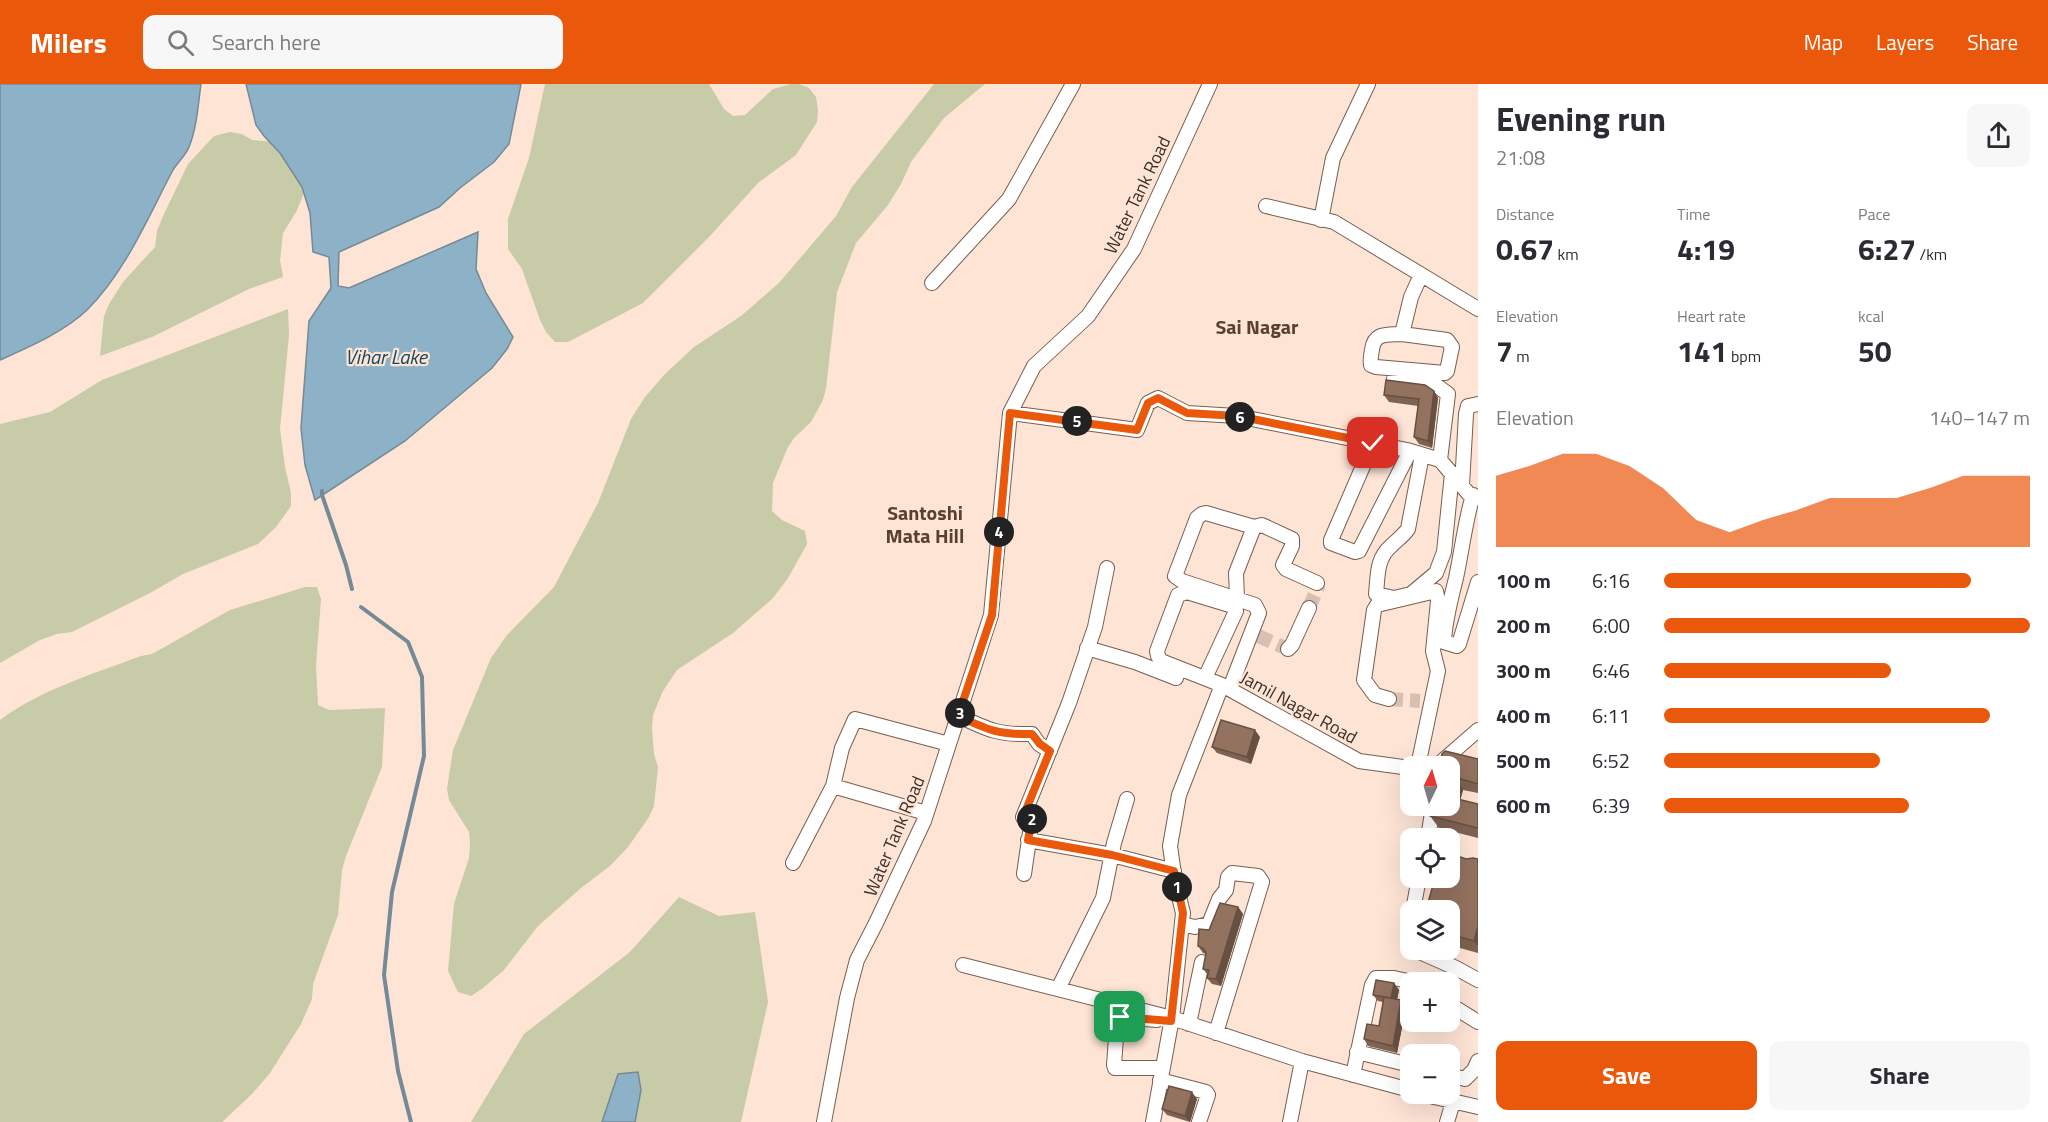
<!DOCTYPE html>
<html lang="en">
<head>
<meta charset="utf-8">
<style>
	:root { --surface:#fff; --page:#f7f7f7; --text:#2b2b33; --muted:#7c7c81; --accent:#ea580c }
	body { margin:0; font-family:"Titillium Web",sans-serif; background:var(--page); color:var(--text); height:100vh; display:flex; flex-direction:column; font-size:22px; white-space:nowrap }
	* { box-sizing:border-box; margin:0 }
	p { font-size:20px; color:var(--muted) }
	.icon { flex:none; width:33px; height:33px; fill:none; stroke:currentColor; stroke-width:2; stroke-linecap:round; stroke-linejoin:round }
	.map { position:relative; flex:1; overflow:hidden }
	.side { display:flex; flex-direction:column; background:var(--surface); width:570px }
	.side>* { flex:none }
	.needle { width:39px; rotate:5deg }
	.tools { position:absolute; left:1400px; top:672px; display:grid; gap:12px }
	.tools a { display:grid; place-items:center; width:60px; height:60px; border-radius:12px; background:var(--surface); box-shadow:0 6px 24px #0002; font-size:30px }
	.pin { position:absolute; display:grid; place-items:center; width:51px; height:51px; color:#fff; margin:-26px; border-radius:12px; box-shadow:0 3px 9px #0006 }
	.km { position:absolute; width:30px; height:30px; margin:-15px; border-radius:50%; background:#222; color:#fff; font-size:16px; line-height:30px; text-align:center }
	.round { display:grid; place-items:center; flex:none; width:63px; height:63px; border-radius:12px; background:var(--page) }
	.summary { display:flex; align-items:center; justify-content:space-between; height:102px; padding:0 18px }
	h1 { font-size:33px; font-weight:700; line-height:45px }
	.figures { display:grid; grid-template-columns:repeat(3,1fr); gap:9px; height:102px; padding:6px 18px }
	.figures div { display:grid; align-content:center }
	.figures b { font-size:30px; font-weight:700 }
	.figures small { font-size:16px; font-weight:400 }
	.figures p { font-size:16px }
	.chart { height:168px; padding:12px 18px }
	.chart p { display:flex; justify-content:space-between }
	.chart svg { width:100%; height:108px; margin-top:6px; fill:var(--accent); opacity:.7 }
	.button { display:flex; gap:12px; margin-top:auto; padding:12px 18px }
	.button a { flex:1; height:69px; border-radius:12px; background:var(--accent); color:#fff; font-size:24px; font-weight:700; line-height:69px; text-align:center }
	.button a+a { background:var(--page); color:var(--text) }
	ul { padding:0 18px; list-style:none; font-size:20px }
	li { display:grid; grid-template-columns:96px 72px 1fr; align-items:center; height:45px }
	li i { height:15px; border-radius:8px; background:var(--accent) }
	header { display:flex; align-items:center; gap:36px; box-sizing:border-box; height:84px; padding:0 30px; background:var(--accent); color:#fff }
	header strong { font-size:28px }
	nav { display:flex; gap:33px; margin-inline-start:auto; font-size:21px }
	.search { width:420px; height:54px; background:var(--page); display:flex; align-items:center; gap:15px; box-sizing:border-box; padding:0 21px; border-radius:12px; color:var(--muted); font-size:22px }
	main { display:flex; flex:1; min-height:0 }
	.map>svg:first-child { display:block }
</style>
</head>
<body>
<header>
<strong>Milers</strong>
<div class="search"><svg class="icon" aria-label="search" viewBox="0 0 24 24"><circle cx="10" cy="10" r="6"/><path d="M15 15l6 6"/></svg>Search here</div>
<nav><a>Map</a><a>Layers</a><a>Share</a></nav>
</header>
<main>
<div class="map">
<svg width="1478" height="1038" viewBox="0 0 1478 1038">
	<rect width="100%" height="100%" fill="#fde4d5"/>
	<path fill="#c7cba8" d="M 545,0 L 709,0 L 724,25 L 733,32 L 745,31 L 773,5 L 791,0 L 799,0 L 809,4 L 816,13 L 818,26 L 817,38 L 796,71 L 758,99 L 710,152 L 643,219 L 568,258 L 555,258 L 546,248 L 540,236 L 522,185 L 508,165 L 508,135 L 529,74 Z
		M 934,0 L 985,0 L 944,34 L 911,78 L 901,100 L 888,121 L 856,159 L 837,208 L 826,304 L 823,316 L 811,338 L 794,354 L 787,365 L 773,399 L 772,427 L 782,436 L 805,447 L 807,460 L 788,494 L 773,514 L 733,549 L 677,586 L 663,607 L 653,631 L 652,644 L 654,670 L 658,683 L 654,722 L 649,733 L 628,763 L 610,782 L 581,804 L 538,842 L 504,886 L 483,904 L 471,912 L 458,908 L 448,887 L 454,820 L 469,774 L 470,761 L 469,748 L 449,716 L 447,705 L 453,666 L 491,574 L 507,551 L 554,503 L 598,419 L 631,335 L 645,313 L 664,291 L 694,263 L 741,232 L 779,199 L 836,132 L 852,103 Z
		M 230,48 L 242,50 L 252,56 L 287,59 L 311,93 L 296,128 L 283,149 L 280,176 L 283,193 L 249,205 L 152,253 L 100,272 L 104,232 L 109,220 L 123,198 L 155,163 L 157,147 L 164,130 L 188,80 L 214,52 Z
		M 288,225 L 289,251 L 280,345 L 285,383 L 291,409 L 291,422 L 276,443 L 258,460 L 183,490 L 150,509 L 72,548 L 57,550 L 40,556 L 0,579 L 0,340 L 50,328 L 102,296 Z
		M 305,503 L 317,503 L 321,515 L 316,581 L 318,621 L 329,626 L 385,624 L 382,683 L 346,772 L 342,786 L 338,831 L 313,900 L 312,915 L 301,940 L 270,989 L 252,1010 L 222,1038 L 0,1038 L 0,636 C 42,605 93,590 141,572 L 152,570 L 230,526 Z
		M 679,813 L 719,832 L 755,828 L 768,918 L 741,1038 L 471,1038 L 524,950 L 630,868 Z"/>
	<path fill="#8db2c7" stroke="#748a97" stroke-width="1.5" d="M 0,0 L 201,0 C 198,21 197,43 189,63 C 186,71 178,78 173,86 C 148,133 126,187 87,226 C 64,248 29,263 0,276 Z
		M 246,0 L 521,0 L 509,60 L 494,78 L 460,104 L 439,123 L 339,168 L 338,202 L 349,204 L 478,148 L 476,185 L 486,209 L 513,253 L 507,265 L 492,284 L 405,357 L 315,416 L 305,381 L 301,344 L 309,237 L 331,204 L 329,173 L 313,168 L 310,129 L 302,103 L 280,69 L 264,52 L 256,41 Z
		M 638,988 L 641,1006 L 635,1038 L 602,1038 L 618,990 Z"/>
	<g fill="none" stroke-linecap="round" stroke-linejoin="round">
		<path stroke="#748a97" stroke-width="4" d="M 322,407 L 322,411 L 346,481 L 352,505
			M 361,523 L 408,558 L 422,593 L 424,672 L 392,808 L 384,891 L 398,987 L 411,1038"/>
		<path stroke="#d6c0b2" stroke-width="14" stroke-dasharray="14 7" stroke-linecap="butt" d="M 1309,524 L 1318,503 L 1317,499
			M 1258,552 L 1288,565
			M 1389,615 L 1420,617"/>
		<defs>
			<path id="minor" d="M 1266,122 L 1334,138 L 1478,225
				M 1321,136 L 1333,74 L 1368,0
				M 932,199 L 1009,115 L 1073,0
				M 1402,250 L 1447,256 L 1452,263 L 1447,287 L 1445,289 L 1376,283 L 1371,281 C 1370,275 1371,271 1372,266 C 1374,248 1387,251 1402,250 Z
				M 1402,250 L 1411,213 L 1421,191
				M 1394,295 L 1433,299 L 1448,310 L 1440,376
				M 1010,329 L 1137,346 L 1148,319 L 1158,314 L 1187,329 L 1237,332 L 1407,366 L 1440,376 L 1468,409 L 1478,414
				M 1373,359 L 1331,456 L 1331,459 L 1355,468 L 1359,467 L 1410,367
				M 1422,371 L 1408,445 C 1403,452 1397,456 1391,462 C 1376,475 1378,492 1376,510 L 1394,514 L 1411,510 L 1436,489 L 1444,468 L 1452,389
				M 1462,401 L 1466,330 L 1468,322 L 1478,320
				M 1473,411 C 1465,438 1462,466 1456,494 C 1451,515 1445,535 1444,558 L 1457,562 L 1459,560 L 1478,498
				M 1237,514 L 1236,489 L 1254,443
				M 1087,564 L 1135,578 L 1176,594
				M 1288,565 L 1292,561 L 1309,524
				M 1205,594 L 1236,527 L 1233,522 L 1187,508 L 1178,511 L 1157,567 L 1158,572 L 1161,577 L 1222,601
				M 1230,604 L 1259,529 L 1255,521 L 1182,497 L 1175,492 L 1197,434 L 1202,430 L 1206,429 L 1254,443 L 1262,441 L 1292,455 L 1292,462 L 1283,481 L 1286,485 L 1317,499
				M 1389,615 L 1375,611 L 1364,596 L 1374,526 L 1377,521 L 1436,507 L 1438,517 L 1433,567 L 1438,587 L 1418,682
				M 959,632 C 988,646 999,651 1032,650 L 1039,660 L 1050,667
				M 1421,682 L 1439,680 L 1478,646
				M 833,702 L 926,729
				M 1428,754 L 1433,722
				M 1028,756 L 1112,771 L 1174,787
				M 793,779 L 833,702 L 842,664 L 855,635 L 949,660
				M 1024,790 L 1032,735 L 1023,733 L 1069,619 L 1095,543 L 1107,484
				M 1413,826 L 1419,794
				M 1182,840 L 1195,843 L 1209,840 L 1219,815 L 1226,806 L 1228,793 L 1232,789 L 1258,792 L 1262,798 L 1216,949
				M 1410,850 L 1410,856
				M 1415,866 L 1456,884 L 1478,896
				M 963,881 L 1172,934 L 1302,977 L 1410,1006
				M 1058,905 L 1103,814 L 1114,759 L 1127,715
				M 1449,920 L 1478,938
				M 1157,936 L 1120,933 L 1117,940 L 1114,981 L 1115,984 L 1163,984
				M 1189,940 L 1202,878
				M 1357,968 L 1410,981
				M 1353,991 L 1372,901 L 1376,894 L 1394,894 L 1412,898
				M 1449,991 L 1465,995 L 1474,986 L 1478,977
				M 1160,996 L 1206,1008 L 1208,1011 L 1199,1038
				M 1421,1010 L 1478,1023
				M 824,1038 L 847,914 L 857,876 L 876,839 L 924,737 L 991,531 L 1010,329 L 1034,282 L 1088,232 L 1134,165 L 1210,0
				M 1153,1038 L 1172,934 L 1183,829 L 1175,797 L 1170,762 L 1179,711 L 1222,601 L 1359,677 L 1410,684
				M 1290,1038 L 1302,977
				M 1447,1038 L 1453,1018"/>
		</defs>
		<use href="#minor" stroke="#795e4e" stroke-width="16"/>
		<use href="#minor" stroke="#fff" stroke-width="14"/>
	</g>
	<path fill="#7e6252" d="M 1434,307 L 1438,314 L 1432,364 L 1419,360 L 1414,353 L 1418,322 L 1389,318 L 1384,311 Z
		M 1260,653 L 1251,680 L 1217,669 L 1212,663 Z
		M 1445,667 L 1478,675 L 1478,709 L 1463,706 L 1460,716 L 1478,720 L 1478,754 L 1439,744 L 1430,732 Z
		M 1466,775 L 1478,775 L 1478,869 L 1449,861 L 1449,826 Z
		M 1238,823 L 1243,830 L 1221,902 L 1212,900 L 1207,894 L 1208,891 L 1203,885 L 1206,870 L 1203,869 L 1198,862 Z
		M 1394,899 L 1399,906 L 1397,915 L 1401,916 L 1406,923 L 1397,969 L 1368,962 L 1364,955 L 1379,942 L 1383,918 L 1378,917 L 1373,911 Z
		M 1197,1015 L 1190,1038 L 1167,1031 L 1162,1025 Z"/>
	<path fill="#675042" d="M 1434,307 L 1438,314 L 1432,364 L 1428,357 Z
		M 1255,646 L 1260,653 L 1251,680 L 1247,673 Z
		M 1454,693 L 1463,706 L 1458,725 L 1449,713 Z
		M 1238,823 L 1243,830 L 1221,902 L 1216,895 Z
		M 1478,842 L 1478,862 L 1474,857 Z
		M 1394,899 L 1399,906 L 1396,921 L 1391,914 Z
		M 1401,916 L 1406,923 L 1397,969 L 1393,962 Z
		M 1192,1008 L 1197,1015 L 1190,1038 L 1185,1032 Z"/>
	<path fill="#93725f" stroke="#675042" stroke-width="1.5" d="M 1386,296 L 1425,301 L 1434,307 L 1428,357 L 1414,353 L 1419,315 L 1384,311 Z
		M 1221,636 L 1255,646 L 1247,673 L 1212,663 Z
		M 1445,667 L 1478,675 L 1478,700 L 1454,693 L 1449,713 L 1478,720 L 1478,744 L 1430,732 L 1431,722 L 1449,722 L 1449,682 L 1439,682 L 1442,670 Z
		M 1449,769 L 1466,775 L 1473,774 L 1478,775 L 1478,842 L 1474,857 L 1449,850 L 1449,826 L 1426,826 L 1435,794 L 1449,794 Z
		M 1220,819 L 1238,823 L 1216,895 L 1207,894 L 1209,886 L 1203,885 L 1206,869 L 1203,864 L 1198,862 L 1199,845 L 1209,846 Z
		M 1376,896 L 1394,899 L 1391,914 L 1373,911 Z
		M 1384,913 L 1401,916 L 1393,962 L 1364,955 L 1367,940 L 1379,942 Z
		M 1169,1002 L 1192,1008 L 1185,1032 L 1162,1025 Z"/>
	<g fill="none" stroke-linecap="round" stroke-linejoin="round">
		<defs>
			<path id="route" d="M 1120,933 L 1171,937 L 1183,829 L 1174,787 L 1112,771 L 1028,756 L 1032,735 L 1023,733 L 1050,667 L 1040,660 L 1032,650 C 999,651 988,646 958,632 L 992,531 L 1010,329 L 1137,346 L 1148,319 L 1158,314 L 1187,329 L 1237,332 L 1373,359"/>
		</defs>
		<use href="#route" stroke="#fff" stroke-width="12"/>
		<use href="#route" stroke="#ea580c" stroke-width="8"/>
	</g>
	<g text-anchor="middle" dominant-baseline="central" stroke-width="4.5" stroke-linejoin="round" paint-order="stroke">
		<g font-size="18" fill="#3a2e27" stroke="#fde4d5">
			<text transform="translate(1137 111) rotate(-64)">Water Tank Road</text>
			<text transform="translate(1299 623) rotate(29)">Jamil Nagar Road</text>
			<text transform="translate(894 752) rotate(-67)">Water Tank Road</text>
		</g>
		<g font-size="20" font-weight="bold" fill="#583f30" stroke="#fde4d5">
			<text x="1257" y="242">Sai Nagar</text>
			<text x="925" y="428">Santoshi<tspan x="925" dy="23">Mata Hill</tspan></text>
		</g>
		<g font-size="20" font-style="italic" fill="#18475e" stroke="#fde4d5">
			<text x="386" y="272">Vihar Lake</text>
		</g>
	</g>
</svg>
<div class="tools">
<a><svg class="needle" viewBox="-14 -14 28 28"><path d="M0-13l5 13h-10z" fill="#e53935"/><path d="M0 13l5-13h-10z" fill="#7c7c81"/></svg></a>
<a><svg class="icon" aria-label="locate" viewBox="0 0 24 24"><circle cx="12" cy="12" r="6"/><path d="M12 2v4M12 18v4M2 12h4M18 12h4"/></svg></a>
<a><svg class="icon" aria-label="layers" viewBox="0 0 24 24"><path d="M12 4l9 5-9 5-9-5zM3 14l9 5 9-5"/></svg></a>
<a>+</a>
<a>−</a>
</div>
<div class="pin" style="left:1120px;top:933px;background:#1e9e55"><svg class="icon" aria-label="arrive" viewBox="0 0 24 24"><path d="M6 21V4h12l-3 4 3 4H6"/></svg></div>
<div class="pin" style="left:1373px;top:359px;background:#d93025"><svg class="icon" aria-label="check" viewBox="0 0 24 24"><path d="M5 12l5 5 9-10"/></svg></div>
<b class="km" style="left:1177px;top:803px">1</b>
<b class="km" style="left:1032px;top:735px">2</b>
<b class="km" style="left:960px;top:629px">3</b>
<b class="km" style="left:999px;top:448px">4</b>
<b class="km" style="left:1077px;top:337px">5</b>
<b class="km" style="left:1240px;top:333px">6</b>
</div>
<section class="side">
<div class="summary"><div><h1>Evening run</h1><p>21:08</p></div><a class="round"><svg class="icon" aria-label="share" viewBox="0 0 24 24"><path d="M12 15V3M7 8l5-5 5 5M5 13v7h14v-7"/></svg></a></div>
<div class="figures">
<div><p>Distance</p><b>0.67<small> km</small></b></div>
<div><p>Time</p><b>4:19</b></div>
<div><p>Pace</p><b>6:27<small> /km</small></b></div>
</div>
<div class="figures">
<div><p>Elevation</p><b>7<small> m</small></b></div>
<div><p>Heart rate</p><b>141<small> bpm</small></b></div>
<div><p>kcal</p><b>50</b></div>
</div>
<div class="chart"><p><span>Elevation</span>140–147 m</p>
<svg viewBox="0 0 160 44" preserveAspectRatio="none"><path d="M0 44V15L10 11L20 6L30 6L40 11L50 20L60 33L70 38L80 33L90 29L100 24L110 24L120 24L130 20L140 15L150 15L160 15V44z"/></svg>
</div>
<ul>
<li><b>100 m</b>6:16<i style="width:84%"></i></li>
<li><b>200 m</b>6:00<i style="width:100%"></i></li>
<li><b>300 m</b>6:46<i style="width:62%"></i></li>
<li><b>400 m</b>6:11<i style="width:89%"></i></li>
<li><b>500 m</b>6:52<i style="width:59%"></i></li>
<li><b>600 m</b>6:39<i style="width:67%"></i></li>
</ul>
<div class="button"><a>Save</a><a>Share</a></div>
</section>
</main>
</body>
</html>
